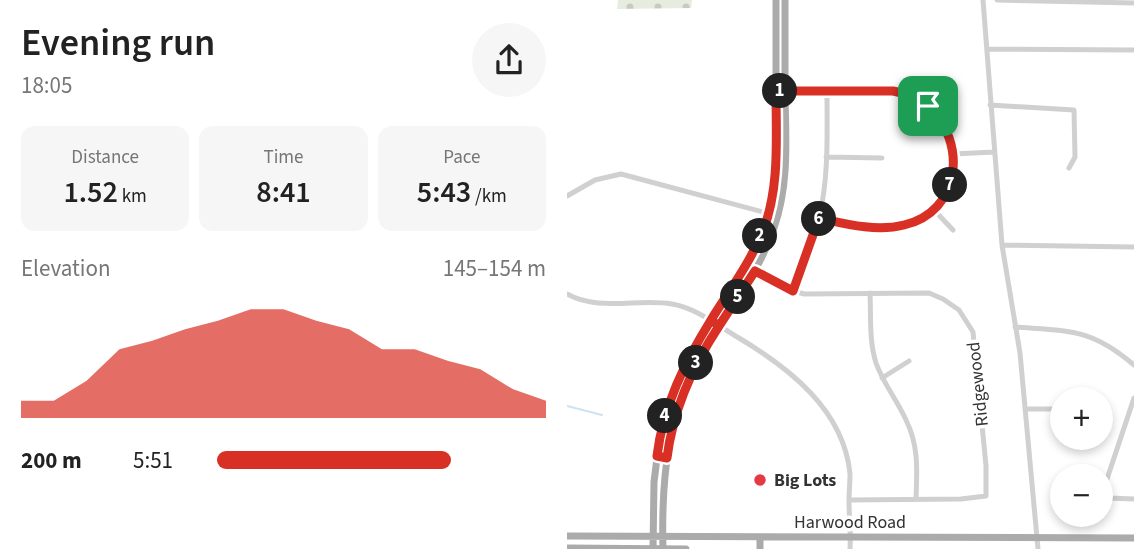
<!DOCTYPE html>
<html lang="en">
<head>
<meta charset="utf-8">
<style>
	:root { --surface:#fff; --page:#f6f6f6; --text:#222; --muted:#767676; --accent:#d93025 }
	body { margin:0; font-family:"Source Sans 3",sans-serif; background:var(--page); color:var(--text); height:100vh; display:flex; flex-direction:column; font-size:26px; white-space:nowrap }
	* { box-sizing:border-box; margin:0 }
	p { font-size:23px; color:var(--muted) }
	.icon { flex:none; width:38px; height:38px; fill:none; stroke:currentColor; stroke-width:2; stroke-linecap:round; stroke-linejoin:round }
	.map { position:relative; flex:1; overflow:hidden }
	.side { display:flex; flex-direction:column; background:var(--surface); width:567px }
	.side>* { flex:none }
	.fabs { position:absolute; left:483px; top:387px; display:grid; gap:14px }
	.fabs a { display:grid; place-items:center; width:63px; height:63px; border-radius:50%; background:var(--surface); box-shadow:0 4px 10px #0003; font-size:35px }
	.pin { position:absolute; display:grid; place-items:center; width:60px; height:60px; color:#fff; margin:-30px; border-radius:14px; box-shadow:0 4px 10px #0006 }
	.km { position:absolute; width:35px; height:35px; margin:-18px; border-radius:50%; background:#222; color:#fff; font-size:19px; line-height:35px; text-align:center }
	.round { display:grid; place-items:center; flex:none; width:74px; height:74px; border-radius:37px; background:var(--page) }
	.summary { display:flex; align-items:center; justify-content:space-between; height:119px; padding:0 21px }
	h1 { font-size:38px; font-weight:600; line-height:52px }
	.figures { display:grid; grid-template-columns:repeat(3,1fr); gap:10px; height:119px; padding:7px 21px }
	.figures div { display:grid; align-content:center; border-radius:14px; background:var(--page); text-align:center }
	.figures b { font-size:30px; font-weight:600 }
	.figures small { font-size:19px; font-weight:400 }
	.figures p { font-size:19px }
	.chart { height:196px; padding:14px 21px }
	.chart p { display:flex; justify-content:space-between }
	.chart svg { width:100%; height:126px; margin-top:7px; fill:var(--accent); opacity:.7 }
	ul { padding:0 21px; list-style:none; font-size:23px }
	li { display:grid; grid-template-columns:112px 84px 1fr; align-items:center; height:52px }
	li i { height:18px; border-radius:9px; background:var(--accent) }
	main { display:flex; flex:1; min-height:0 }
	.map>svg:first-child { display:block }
</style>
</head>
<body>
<main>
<section class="side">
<div class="summary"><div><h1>Evening run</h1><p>18:05</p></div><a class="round"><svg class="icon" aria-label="share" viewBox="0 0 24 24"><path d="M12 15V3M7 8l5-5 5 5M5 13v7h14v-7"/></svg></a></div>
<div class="figures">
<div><p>Distance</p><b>1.52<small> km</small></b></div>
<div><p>Time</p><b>8:41</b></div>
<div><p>Pace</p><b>5:43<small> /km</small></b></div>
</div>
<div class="chart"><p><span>Elevation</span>145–154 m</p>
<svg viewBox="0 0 160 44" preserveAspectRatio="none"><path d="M0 44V38L10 38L20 31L30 20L40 17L50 13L60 10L70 6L80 6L90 10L100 13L110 20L120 20L130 24L140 27L150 34L160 38V44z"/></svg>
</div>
<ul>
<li><b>200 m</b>5:51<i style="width:71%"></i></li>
</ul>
</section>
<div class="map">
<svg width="567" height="549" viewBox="0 0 567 549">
	<defs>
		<pattern id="cemetery-stones" width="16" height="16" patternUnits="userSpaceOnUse" patternTransform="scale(1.75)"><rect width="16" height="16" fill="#e6ecdf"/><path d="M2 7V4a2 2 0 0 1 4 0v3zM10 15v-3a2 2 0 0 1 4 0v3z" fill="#c6cbc0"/></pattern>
	</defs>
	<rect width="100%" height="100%" fill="#fff"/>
	<path fill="url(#cemetery-stones)" d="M 51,0 L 125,0 L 124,8 L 50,9 Z"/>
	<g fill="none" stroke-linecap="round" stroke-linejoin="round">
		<path stroke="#cfe2ee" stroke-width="2" d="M 0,406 L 35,415"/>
		<path stroke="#d0d0d0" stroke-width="5" d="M 416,0 L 435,245 L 453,353 L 471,549
			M 430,0 L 567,3
			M 420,49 L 567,50
			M 215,91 L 335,93 C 350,99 365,106 375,120 C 400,156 384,208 343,223 C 314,234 280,225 252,218
			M 423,105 L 507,110 L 508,157 L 502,168
			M 361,106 L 377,90
			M 386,154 L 427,152
			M 259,157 L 315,158
			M 0,196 L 28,180 L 54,174 L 211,216
			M 366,209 L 386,230
			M 435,245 L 567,247
			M 188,271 L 215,287 L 237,294 L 362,293 L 376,299 L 392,310 L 406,332 L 419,466 L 419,496 L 394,499 L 282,500
			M 226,291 C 235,267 246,243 252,218 C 262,177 260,134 260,92
			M 303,293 C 304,316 302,341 309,363 C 316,383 330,400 339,420 C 352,446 350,471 349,499
			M 0,294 C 32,312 71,298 105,304 C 129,308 152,326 172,338 C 222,368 277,410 283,474 C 283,483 282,492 282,501 C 282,517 284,533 283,549
			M 448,327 C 502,331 524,328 567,365
			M 315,378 L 342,361
			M 567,398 L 537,488 L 541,498 L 567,499
			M 458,409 L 488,409"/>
		<path stroke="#ababab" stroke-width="7" d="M 0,536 L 567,538
			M 193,538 L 193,549
			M 0,548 L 119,549
			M 86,549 L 87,482 L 91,450 L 104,399 L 113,373 L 126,350 L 182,258 L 202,213 L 209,168 L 209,0
			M 96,549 C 94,477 101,406 140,343 C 164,306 193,271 207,228 C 222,185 219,141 218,96 C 218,64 218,32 218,0"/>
	</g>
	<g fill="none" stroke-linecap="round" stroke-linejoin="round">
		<defs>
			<path id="route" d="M 361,106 L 335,93 L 326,91 L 209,91 C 209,138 213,187 196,231 C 183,263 162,291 144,320 L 152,326 C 125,367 106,409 100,458 L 90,456 C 96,406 118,362 144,320 L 152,326 L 188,271 L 226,291 L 252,218 C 279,224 309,232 337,225 C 394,212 401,142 361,106"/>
		</defs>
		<use href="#route" stroke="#fff" stroke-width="14"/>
		<use href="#route" stroke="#d93025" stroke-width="9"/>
	</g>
	<circle fill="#e63946" stroke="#fff" stroke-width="2.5" cx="193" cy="480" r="7"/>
	<g text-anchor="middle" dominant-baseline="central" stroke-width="7" stroke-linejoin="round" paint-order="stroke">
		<g font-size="18" fill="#333" stroke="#fff">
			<text transform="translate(411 384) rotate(-96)">Ridgewood</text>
			<text x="283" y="522">Harwood Road</text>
		</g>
		<g font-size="18" font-weight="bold" fill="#333" stroke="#fff" text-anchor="start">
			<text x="207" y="480">Big Lots</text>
		</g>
	</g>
</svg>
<div class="fabs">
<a>+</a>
<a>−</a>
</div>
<div class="pin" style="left:361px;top:106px;background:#1e9e55"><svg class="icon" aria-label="arrive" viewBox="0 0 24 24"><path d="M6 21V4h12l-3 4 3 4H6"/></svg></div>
<b class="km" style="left:213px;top:91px">1</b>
<b class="km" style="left:193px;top:236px">2</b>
<b class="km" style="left:129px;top:363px">3</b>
<b class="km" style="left:98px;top:416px">4</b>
<b class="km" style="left:171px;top:297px">5</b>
<b class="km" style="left:252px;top:219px">6</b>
<b class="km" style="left:383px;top:185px">7</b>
</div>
</main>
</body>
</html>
